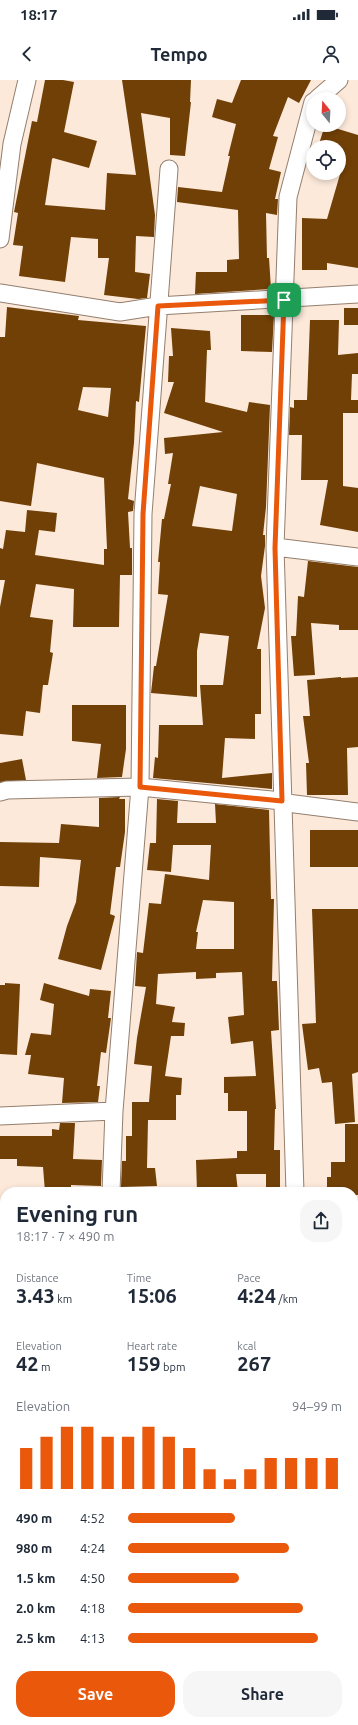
<!DOCTYPE html>
<html lang="en">
<head>
<meta charset="utf-8">
<style>
	:root { --surface:#fff; --page:#f6f6f7; --text:#1f2937; --muted:#747a83; --accent:#ea580c }
	body { margin:0; font-family:Ubuntu,sans-serif; background:var(--page); color:var(--text); height:100vh; display:flex; flex-direction:column; font-size:15px; white-space:nowrap }
	* { box-sizing:border-box; margin:0 }
	p { font-size:13px; color:var(--muted) }
	.icon { flex:none; width:22px; height:22px; fill:none; stroke:currentColor; stroke-width:2; stroke-linecap:round; stroke-linejoin:round }
	.map { position:relative; flex:1; overflow:hidden }
	.sheet { position:absolute; left:0px; top:1107px; width:358px; height:538px; display:flex; flex-direction:column; background:var(--surface); border-radius:16px 16px 0 0; box-shadow:0 2px 6px #0003 }
	.sheet>* { flex:none }
	.needle { width:26px; rotate:342deg }
	.buttons { position:absolute; left:306px; top:12px; display:grid; gap:8px }
	.buttons a { display:grid; place-items:center; width:40px; height:40px; border-radius:50%; background:var(--surface); box-shadow:0 2px 6px #0003; font-size:20px }
	.pin { position:absolute; display:grid; place-items:center; width:34px; height:34px; color:#fff; margin:-17px; border-radius:8px; box-shadow:0 2px 6px #0006 }
	.round { display:grid; place-items:center; flex:none; width:42px; height:42px; border-radius:16px; background:var(--page) }
	.overview { display:flex; align-items:center; justify-content:space-between; height:68px; padding:0 16px }
	h1 { font-size:22px; font-weight:600; line-height:30px }
	.stats { display:grid; grid-template-columns:repeat(3,1fr); gap:6px; height:68px; padding:4px 16px }
	.stats div { display:grid; align-content:center }
	.stats b { font-size:20px; font-weight:600 }
	.stats small { font-size:11px; font-weight:400 }
	.stats p { font-size:11px }
	.chart { height:112px; padding:8px 16px }
	.chart p { display:flex; justify-content:space-between }
	.chart svg { width:100%; height:72px; margin-top:4px; stroke:var(--accent); stroke-width:6 }
	.cta { display:flex; gap:8px; margin-top:auto; padding:8px 16px }
	.cta a { flex:1; height:46px; border-radius:16px; background:var(--accent); color:#fff; font-size:16px; font-weight:600; line-height:46px; text-align:center }
	.cta a+a { background:var(--page); color:var(--text) }
	ul { padding:0 16px; list-style:none; font-size:13px }
	li { display:grid; grid-template-columns:64px 48px 1fr; align-items:center; height:30px }
	li i { height:10px; border-radius:5px; background:var(--accent) }
	.status { display:flex; justify-content:space-between; align-items:center; height:28px; padding:0 20px; background:var(--surface); direction:ltr }
	.status svg { height:11px; fill:currentColor }
	header { display:flex; justify-content:space-between; align-items:center; height:52px; padding:0 16px; background:var(--surface); font-size:18px; font-weight:600 }
	.map>svg:first-child { display:block }
</style>
</head>
<body>
<div class="status"><b>18:17</b><svg viewBox="0 0 49 12"><path d="M0 12V9h3v3zM5 12V6h3v6zM10 12V3h3v9zM15 12V0h3v12zM26 1h20v11H26zM47 4h2v5h-2z"/></svg></div>
<header><svg class="icon" aria-label="back" viewBox="0 0 24 24"><path d="M15 5l-7 7 7 7"/></svg>Tempo<svg class="icon" aria-label="person" viewBox="0 0 24 24"><circle cx="12" cy="8" r="4"/><path d="M4 21q1-7 8-7t8 7"/></svg></header>
<div class="map">
<svg width="358" height="1645" viewBox="0 0 358 1645">
	<rect width="100%" height="100%" fill="#fce9da"/>
	<path fill="#714006" fill-rule="evenodd" d="M 45,0 L 63,0 L 74,2 L 64,52 L 97,61 L 89,88 L 53,78 L 52,79 L 45,125 L 105,130 L 107,93 L 136,95 L 122,0 L 191,0 L 190,22 L 191,22 L 185,76 L 170,75 L 170,38 L 141,33 L 155,135 L 154,157 L 136,156 L 135,192 L 150,194 L 147,218 L 138,219 L 104,215 L 109,178 L 98,178 L 98,159 L 71,157 L 65,202 L 19,196 L 23,166 L 13,165 L 18,133 L 14,132 L 32,41 L 37,42 Z
		M 241,0 L 311,0 L 299,23 L 288,17 L 273,56 L 278,57 L 269,89 L 281,92 L 275,119 L 278,119 L 277,135 L 266,133 L 267,178 L 269,178 L 271,209 L 195,214 L 196,192 L 227,192 L 227,180 L 239,179 L 238,130 L 177,122 L 178,107 L 222,112 L 230,76 L 228,76 L 236,44 L 212,37 L 217,19 L 232,23 Z
		M 325,45 L 358,55 L 358,188 L 327,183 L 327,190 L 302,190 L 302,138 L 327,139 L 343,84 L 339,83 L 339,67 L 318,67 Z
		M 7,227 L 79,236 L 78,240 L 146,246 L 139,322 L 136,321 L 134,363 L 128,419 L 134,421 L 133,431 L 128,432 L 130,468 L 132,468 L 132,495 L 120,495 L 119,547 L 73,547 L 74,509 L 36,504 L 30,537 L 53,540 L 50,572 L 53,573 L 48,605 L 43,605 L 40,633 L 26,631 L 23,656 L 0,654 L 0,527 L 5,500 L 0,500 L 0,468 L 3,469 L 6,450 L 25,452 L 27,430 L 57,433 L 55,452 L 39,450 L 35,475 L 104,485 L 104,469 L 107,469 L 104,398 L 37,383 L 31,426 L 0,421 L 0,257 L 5,257 ZM 83,307 L 111,308 L 108,337 L 78,330 Z
		M 344,228 L 358,228 L 358,245 L 344,245 Z
		M 241,235 L 274,235 L 272,272 L 241,271 Z
		M 310,240 L 339,240 L 338,275 L 358,273 L 358,294 L 352,294 L 351,320 L 358,320 L 358,333 L 343,333 L 343,406 L 358,408 L 358,452 L 320,445 L 328,400 L 301,400 L 302,355 L 289,355 L 290,327 L 294,328 L 294,320 L 307,320 Z
		M 171,248 L 210,251 L 211,270 L 207,270 L 205,322 L 247,332 L 249,322 L 270,325 L 266,427 L 263,455 L 265,455 L 265,466 L 261,496 L 265,528 L 257,569 L 261,569 L 261,634 L 255,634 L 255,659 L 225,658 L 222,698 L 272,693 L 272,709 L 153,698 L 155,677 L 158,678 L 159,645 L 203,645 L 200,605 L 223,605 L 229,556 L 200,553 L 197,571 L 197,617 L 151,613 L 154,586 L 156,586 L 168,515 L 158,514 L 160,482 L 158,482 L 162,439 L 164,439 L 171,404 L 168,404 L 173,373 L 165,374 L 164,358 L 223,352 L 164,333 L 174,302 L 168,302 L 169,276 L 173,276 ZM 200,406 L 237,414 L 232,451 L 192,446 Z
		M 308,481 L 358,487 L 358,550 L 339,550 L 339,545 L 311,543 L 315,595 L 294,596 L 291,556 L 296,556 L 298,516 L 304,517 Z
		M 341,597 L 341,598 L 358,597 L 358,667 L 347,668 L 348,715 L 307,715 L 306,683 L 309,683 L 303,636 L 310,636 L 307,600 Z
		M 72,625 L 126,625 L 126,669 L 122,697 L 97,698 L 101,664 L 72,661 Z
		M 22,679 L 26,700 L 0,702 L 0,683 Z
		M 120,717 L 119,719 L 125,719 L 125,752 L 120,787 L 116,787 L 110,834 L 115,836 L 101,890 L 58,879 L 67,846 L 76,822 L 81,780 L 40,777 L 39,807 L 0,806 L 0,762 L 59,763 L 61,744 L 99,747 L 99,718 Z
		M 157,719 L 178,721 L 177,743 L 216,743 L 215,724 L 269,730 L 271,819 L 274,819 L 272,901 L 277,901 L 279,950 L 271,951 L 276,1029 L 275,1029 L 274,1070 L 280,1070 L 280,1112 L 266,1112 L 266,1094 L 236,1094 L 238,1112 L 197,1112 L 196,1080 L 237,1078 L 237,1071 L 247,1071 L 247,1031 L 228,1031 L 228,1013 L 224,1013 L 224,997 L 256,996 L 253,961 L 231,964 L 228,937 L 244,935 L 242,892 L 216,893 L 216,898 L 196,899 L 196,892 L 158,894 L 156,924 L 175,927 L 172,942 L 185,943 L 184,956 L 171,956 L 165,996 L 182,998 L 181,1015 L 176,1015 L 176,1040 L 148,1040 L 147,1088 L 155,1088 L 157,1106 L 121,1107 L 122,1081 L 126,1081 L 126,1056 L 132,1056 L 132,1022 L 149,1022 L 152,986 L 134,984 L 137,958 L 146,907 L 135,906 L 137,872 L 143,873 L 149,823 L 161,824 L 165,794 L 209,800 L 211,765 L 173,765 L 171,792 L 147,790 L 150,763 L 156,763 ZM 203,820 L 234,822 L 234,869 L 196,869 L 198,852 L 196,852 Z
		M 310,750 L 358,750 L 358,787 L 310,787 Z
		M 312,829 L 358,829 L 358,992 L 352,994 L 355,1042 L 335,1044 L 332,1002 L 322,1003 L 319,988 L 308,990 L 302,944 L 316,943 Z
		M 5,903 L 20,904 L 17,975 L 0,974 L 0,905 L 5,905 Z
		M 44,903 L 89,916 L 90,909 L 111,911 L 108,938 L 111,938 L 106,973 L 101,972 L 97,1006 L 100,1006 L 98,1022 L 62,1023 L 64,998 L 28,994 L 31,975 L 25,975 L 31,953 L 51,955 L 54,924 L 40,920 Z
		M 60,1043 L 75,1043 L 73,1079 L 102,1080 L 101,1106 L 71,1105 L 71,1112 L 45,1112 L 43,1087 L 17,1086 L 17,1079 L 0,1079 L 0,1056 L 52,1056 L 52,1049 L 59,1050 Z
		M 345,1044 L 358,1044 L 358,1115 L 353,1115 L 353,1112 L 327,1112 L 327,1097 L 331,1097 L 331,1082 L 345,1082 Z"/>
	<g fill="none" stroke-linecap="round" stroke-linejoin="round">
		<defs>
			<path id="minor" d="M 317,19 L 339,0
				M 0,159 L 12,64 L 27,0
				M 0,213 L 120,232 L 158,226 L 358,214
				M 275,467 L 358,477
				M 0,712 L 7,710 L 140,707 L 282,721 L 287,723 L 358,732
				M 0,1036 L 114,1031
				M 111,1112 L 114,1031 L 140,707 L 143,434 L 169,89
				M 295,1112 L 275,467 L 288,117 L 313,22
				M 353,1141 L 358,1140
				M 0,1176 L 5,1176
				M 353,1386 L 358,1386
				M 0,1413 L 5,1412
				M 88,1645 L 89,1640
				M 310,1645 L 310,1640"/>
		</defs>
		<use href="#minor" stroke="#947f6e" stroke-width="19"/>
		<use href="#minor" stroke="#fff" stroke-width="17"/>
	</g>
	<g fill="none" stroke-linecap="round" stroke-linejoin="round">
		<defs>
			<path id="route" d="M 284,220 L 275,468 L 282,721 L 140,707 L 143,434 L 158,226 Z"/>
		</defs>
		<use href="#route" stroke="#fff" stroke-width="8"/>
		<use href="#route" stroke="#ea580c" stroke-width="5"/>
	</g>
</svg>
<div class="buttons">
<a><svg class="needle" viewBox="-14 -14 28 28"><path d="M0-13l5 13h-10z" fill="#e53935"/><path d="M0 13l5-13h-10z" fill="#747a83"/></svg></a>
<a><svg class="icon" aria-label="locate" viewBox="0 0 24 24"><circle cx="12" cy="12" r="6"/><path d="M12 2v4M12 18v4M2 12h4M18 12h4"/></svg></a>
</div>
<div class="pin" style="left:284px;top:220px;background:#1e9e55"><svg class="icon" aria-label="arrive" viewBox="0 0 24 24"><path d="M6 21V4h12l-3 4 3 4H6"/></svg></div>
<section class="sheet">
<div class="overview"><div><h1>Evening run</h1><p>18:17 · 7 × 490 m</p></div><a class="round"><svg class="icon" aria-label="share" viewBox="0 0 24 24"><path d="M12 15V3M7 8l5-5 5 5M5 13v7h14v-7"/></svg></a></div>
<div class="stats">
<div><p>Distance</p><b>3.43<small> km</small></b></div>
<div><p>Time</p><b>15:06</b></div>
<div><p>Pace</p><b>4:24<small> /km</small></b></div>
</div>
<div class="stats">
<div><p>Elevation</p><b>42<small> m</small></b></div>
<div><p>Heart rate</p><b>159<small> bpm</small></b></div>
<div><p>kcal</p><b>267</b></div>
</div>
<div class="chart"><p><span>Elevation</span>94–99 m</p>
<svg viewBox="0 0 160 44" preserveAspectRatio="none"><path d="M5 44V19M15 44V12M25 44V6M35 44V6M45 44V12M55 44V12M65 44V6M75 44V12M85 44V19M95 44V32M105 44V38M115 44V32M125 44V25M135 44V25M145 44V25M155 44V25"/></svg>
</div>
<ul>
<li><b>490 m</b>4:52<i style="width:50%"></i></li>
<li><b>980 m</b>4:24<i style="width:75%"></i></li>
<li><b>1.5 km</b>4:50<i style="width:52%"></i></li>
<li><b>2.0 km</b>4:18<i style="width:82%"></i></li>
<li><b>2.5 km</b>4:13<i style="width:89%"></i></li>
</ul>
<div class="cta"><a>Save</a><a>Share</a></div>
</section>
</div>
</body>
</html>
